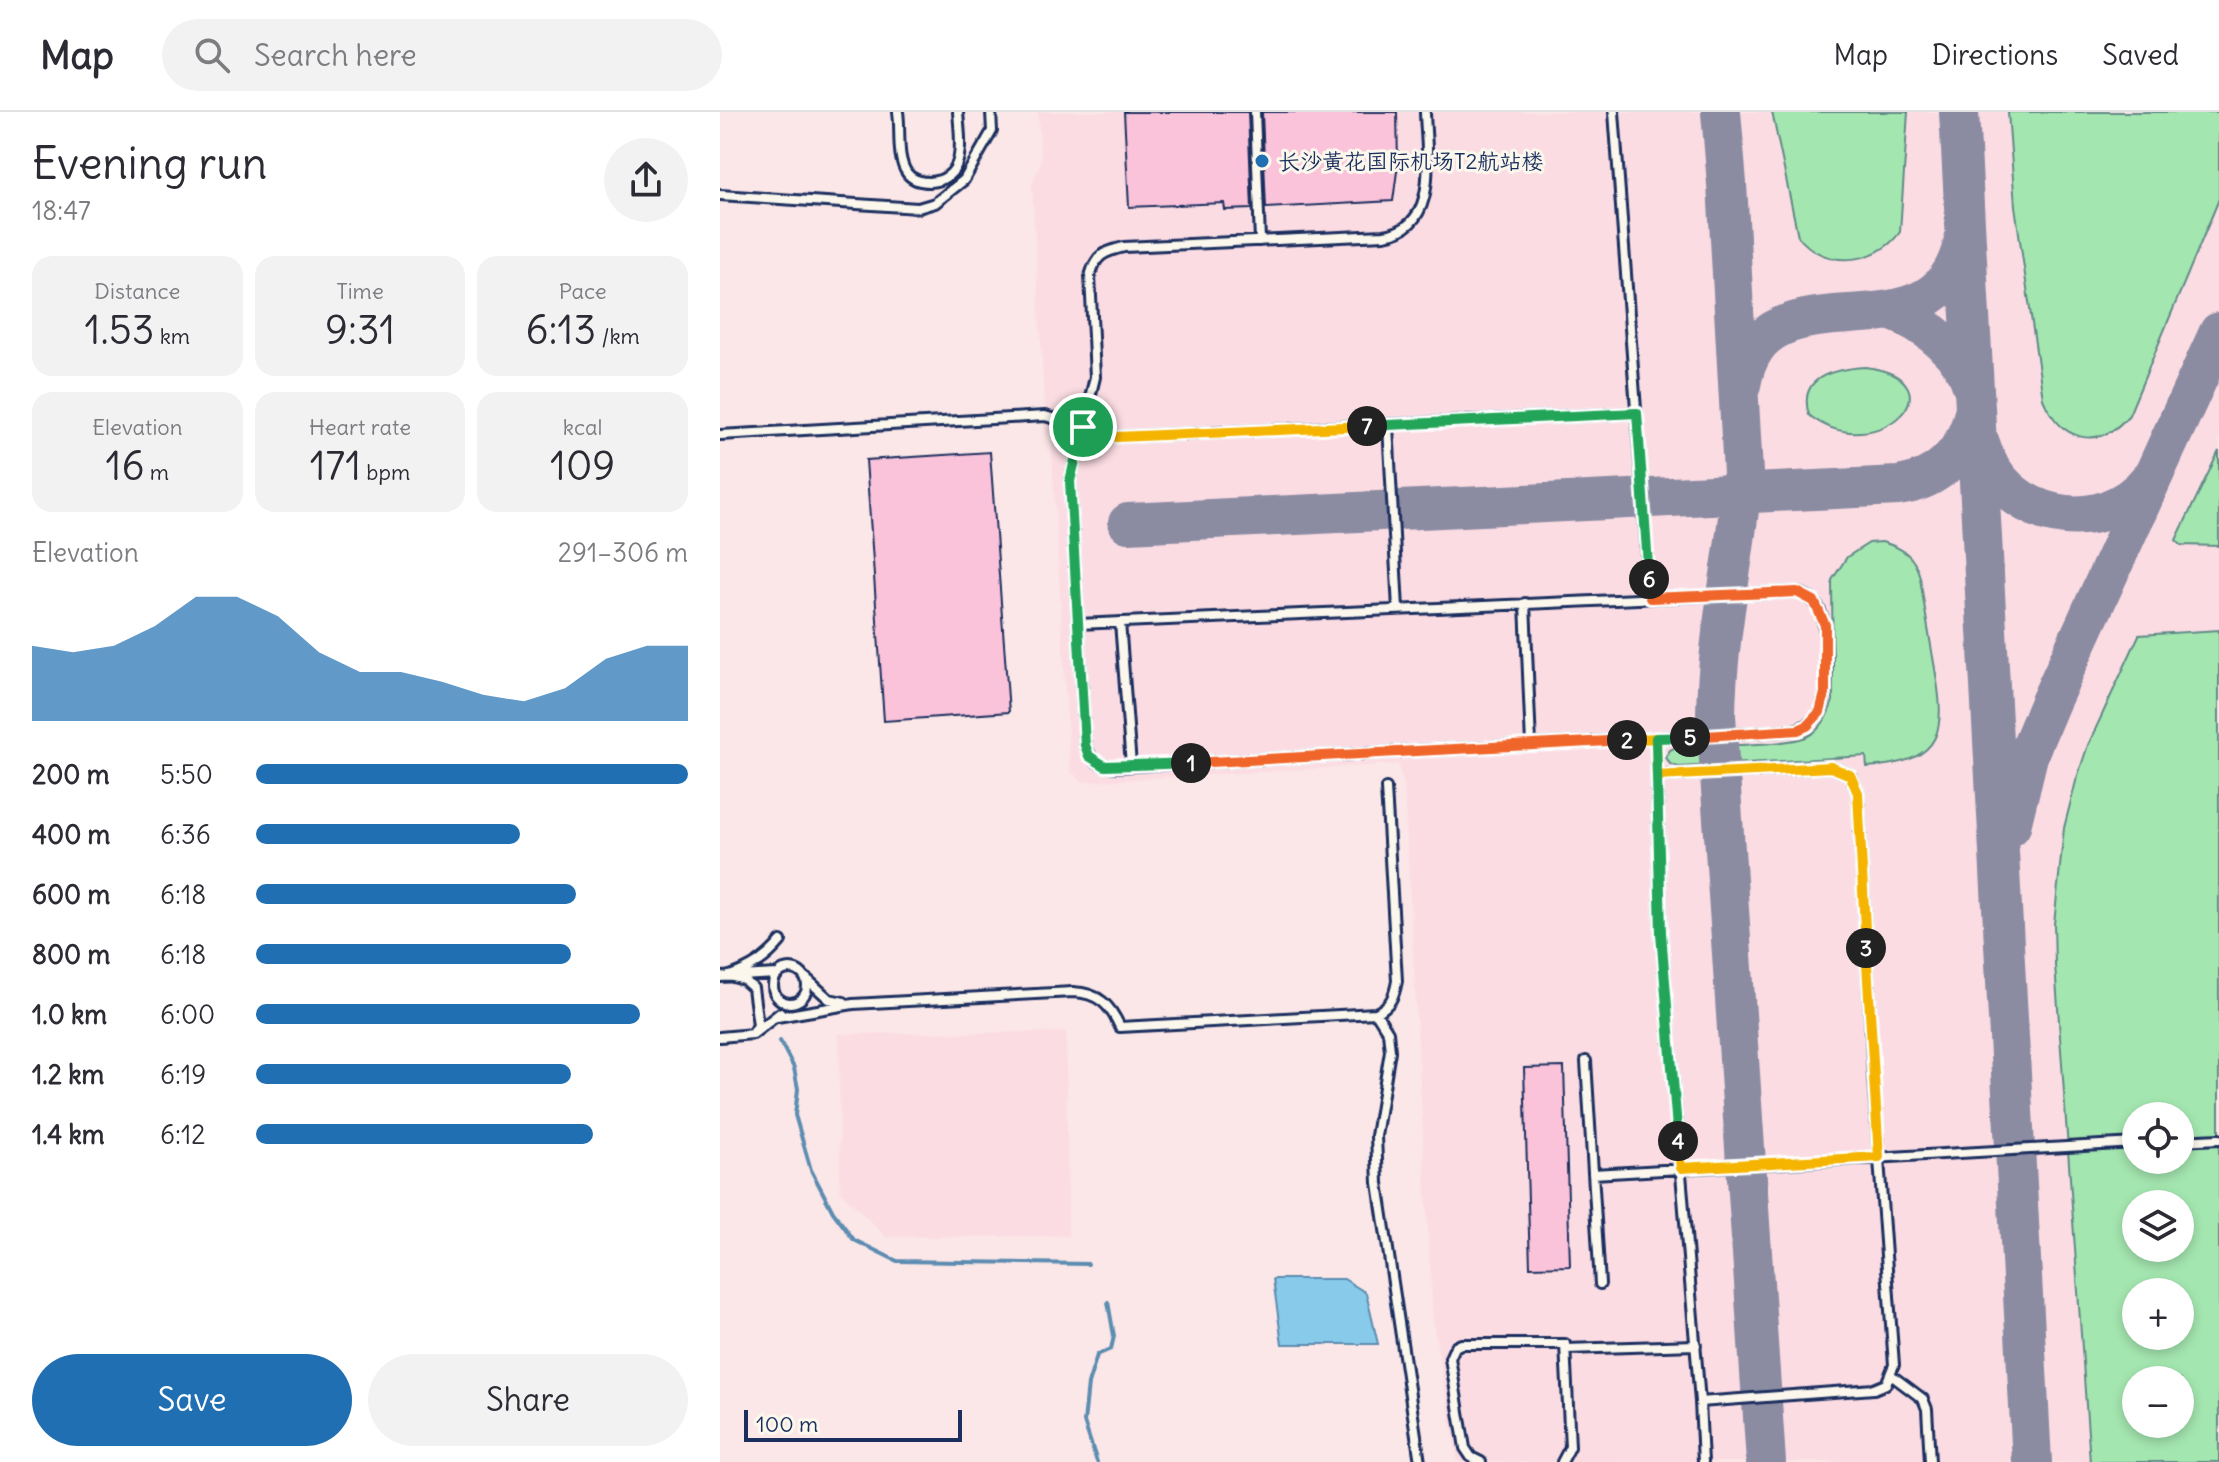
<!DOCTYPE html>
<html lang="en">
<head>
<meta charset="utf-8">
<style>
	:root { --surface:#fff; --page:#f2f2f3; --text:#2b2b33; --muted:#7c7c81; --line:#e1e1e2; --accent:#1f6fb2 }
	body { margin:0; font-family:Delius,"LXGW WenKai TC",sans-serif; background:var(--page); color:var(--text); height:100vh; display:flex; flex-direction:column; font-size:30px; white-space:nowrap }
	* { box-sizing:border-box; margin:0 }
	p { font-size:26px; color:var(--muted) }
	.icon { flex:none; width:44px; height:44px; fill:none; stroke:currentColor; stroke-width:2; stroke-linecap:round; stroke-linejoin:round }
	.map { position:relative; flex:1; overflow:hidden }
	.details { display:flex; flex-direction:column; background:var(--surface); width:720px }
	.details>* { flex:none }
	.buttons { position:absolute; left:1402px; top:990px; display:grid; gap:16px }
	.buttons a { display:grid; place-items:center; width:72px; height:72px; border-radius:50%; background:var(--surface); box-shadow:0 4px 12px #0003; font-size:40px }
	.scale { position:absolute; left:24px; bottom:20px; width:218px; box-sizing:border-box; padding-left:8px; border:4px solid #1b2f5e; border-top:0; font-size:22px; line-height:28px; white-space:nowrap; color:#1b2f5e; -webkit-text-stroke:6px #fbf7ec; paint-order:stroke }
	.pin { position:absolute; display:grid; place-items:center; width:68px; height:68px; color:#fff; margin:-34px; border:4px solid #fff; border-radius:50%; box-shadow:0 2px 8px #0007 }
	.km { position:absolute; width:40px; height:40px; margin:-20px; border-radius:50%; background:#222; color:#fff; font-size:22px; line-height:40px; text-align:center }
	.round { display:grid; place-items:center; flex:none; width:84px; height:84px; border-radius:42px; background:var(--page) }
	.head { display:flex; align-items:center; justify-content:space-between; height:136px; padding:0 32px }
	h1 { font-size:44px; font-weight:600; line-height:60px }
	.metrics { display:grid; grid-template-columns:repeat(3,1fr); gap:12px; height:136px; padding:8px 32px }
	.metrics div { display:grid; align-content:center; border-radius:20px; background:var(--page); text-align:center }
	.metrics b { font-size:40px; font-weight:600 }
	.metrics small { font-size:22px; font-weight:400 }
	.metrics p { font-size:22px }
	.chart { height:224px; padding:16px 32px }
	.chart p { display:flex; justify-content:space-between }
	.chart svg { width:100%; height:144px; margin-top:8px; fill:var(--accent); opacity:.7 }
	.cta { display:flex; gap:16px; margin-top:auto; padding:16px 32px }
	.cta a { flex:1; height:92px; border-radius:48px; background:var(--accent); color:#fff; font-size:32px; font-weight:600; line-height:92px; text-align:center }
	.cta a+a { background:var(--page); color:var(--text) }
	ul { padding:0 32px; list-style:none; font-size:26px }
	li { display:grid; grid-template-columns:128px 96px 1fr; align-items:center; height:60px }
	li i { height:20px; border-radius:10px; background:var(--accent) }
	header { display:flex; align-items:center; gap:48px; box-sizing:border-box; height:112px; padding:0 40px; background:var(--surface); border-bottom:2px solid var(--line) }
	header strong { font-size:38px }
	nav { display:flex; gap:44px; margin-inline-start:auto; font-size:28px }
	.search { width:560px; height:72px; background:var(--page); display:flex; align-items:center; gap:20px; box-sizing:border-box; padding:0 28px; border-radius:44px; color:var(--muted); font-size:30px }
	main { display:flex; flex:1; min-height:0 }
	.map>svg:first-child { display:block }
</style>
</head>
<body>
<header>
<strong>Map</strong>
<div class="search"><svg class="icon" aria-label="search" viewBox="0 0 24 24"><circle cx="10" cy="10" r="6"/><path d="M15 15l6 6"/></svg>Search here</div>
<nav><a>Map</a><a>Directions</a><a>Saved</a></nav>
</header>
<main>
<section class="details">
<div class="head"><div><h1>Evening run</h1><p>18:47</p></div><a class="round"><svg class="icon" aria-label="share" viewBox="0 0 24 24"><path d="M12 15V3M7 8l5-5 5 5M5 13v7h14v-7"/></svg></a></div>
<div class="metrics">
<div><p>Distance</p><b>1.53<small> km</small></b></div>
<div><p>Time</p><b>9:31</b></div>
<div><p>Pace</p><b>6:13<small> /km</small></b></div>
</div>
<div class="metrics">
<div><p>Elevation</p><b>16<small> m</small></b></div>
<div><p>Heart rate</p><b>171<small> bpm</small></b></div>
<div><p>kcal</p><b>109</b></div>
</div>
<div class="chart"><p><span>Elevation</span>291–306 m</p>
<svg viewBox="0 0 160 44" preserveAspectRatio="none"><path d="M0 44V21L10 23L20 21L30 15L40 6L50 6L60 12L70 23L80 29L90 29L100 32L110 36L120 38L130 34L140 25L150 21L160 21V44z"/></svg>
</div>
<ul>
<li><b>200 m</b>5:50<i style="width:100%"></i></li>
<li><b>400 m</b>6:36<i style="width:61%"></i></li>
<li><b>600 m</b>6:18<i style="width:74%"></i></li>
<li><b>800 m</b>6:18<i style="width:73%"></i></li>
<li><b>1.0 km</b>6:00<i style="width:89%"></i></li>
<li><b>1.2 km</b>6:19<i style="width:73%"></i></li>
<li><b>1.4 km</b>6:12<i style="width:78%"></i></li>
</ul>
<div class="cta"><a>Save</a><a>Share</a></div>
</section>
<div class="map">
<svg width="1499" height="1350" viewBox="0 0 1499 1350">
	<rect width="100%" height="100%" fill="#fbe7e7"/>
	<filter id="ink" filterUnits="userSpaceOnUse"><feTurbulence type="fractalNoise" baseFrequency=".0125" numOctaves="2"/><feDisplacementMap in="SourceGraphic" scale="16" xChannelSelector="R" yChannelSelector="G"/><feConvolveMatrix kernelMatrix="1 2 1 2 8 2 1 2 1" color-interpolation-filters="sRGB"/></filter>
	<g filter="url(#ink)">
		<path fill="#fbdce3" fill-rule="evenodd" d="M 318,0 L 1499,0 L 1499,1350 L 738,1350 L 713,1210 L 684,673 L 678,652 L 363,670 L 350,659 L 331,322 L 326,322 L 312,72 L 321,49 ZM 1416,1004 L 1460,1004 L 1460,1048 L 1416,1048 ZM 1416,1092 L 1460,1092 L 1460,1136 L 1416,1136 ZM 1416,1180 L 1460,1180 L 1460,1224 L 1416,1224 ZM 1416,1268 L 1460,1268 L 1460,1312 L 1416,1312 Z
			M 346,920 L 348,1124 L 166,1125 L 120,1079 L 119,922 Z"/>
		<path fill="#a4e6b0" stroke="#608a87" stroke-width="2" fill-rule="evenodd" d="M 1052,0 L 1188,0 L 1180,120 C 1157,153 1103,158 1078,124 Z
			M 1288,0 L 1499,0 L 1499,87 L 1409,303 C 1378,340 1341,329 1323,287 L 1295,94 Z
			M 1145,255 C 1245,268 1156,357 1089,303 C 1077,264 1115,257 1145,255 Z
			M 1499,339 L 1499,434 L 1461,433 L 1456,428 Z
			M 1162,430 C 1183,436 1194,443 1200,465 C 1204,494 1209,522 1214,551 C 1226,618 1226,650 1147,655 L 1146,644 L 958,655 L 950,652 L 946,645 L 950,638 L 956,635 C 983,634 1069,634 1088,624 C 1102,617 1108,603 1113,589 L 1112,468 L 1127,445 L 1149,431 Z
			M 1499,518 L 1499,1350 L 1370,1350 L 1335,853 L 1334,812 L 1344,716 L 1356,669 L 1368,633 L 1419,523 ZM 1416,1004 L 1460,1004 L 1460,1048 L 1416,1048 ZM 1416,1092 L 1460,1092 L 1460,1136 L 1416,1136 ZM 1416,1180 L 1460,1180 L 1460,1224 L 1416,1224 ZM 1416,1268 L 1460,1268 L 1460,1312 L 1416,1312 Z"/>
		<path fill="#88cae9" stroke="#5c8cb1" stroke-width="2" d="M 624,1167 L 646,1181 L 658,1232 L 562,1232 L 553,1167 Z"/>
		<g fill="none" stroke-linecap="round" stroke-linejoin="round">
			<path stroke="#5c8cb1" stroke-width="4" d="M 60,929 L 74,956 L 78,977 L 75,1003 L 91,1058 L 113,1100 L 134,1128 L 177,1149 L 368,1152
				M 377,1350 L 364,1310 L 368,1272 L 377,1243 L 391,1237 L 394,1224 L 388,1190"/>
			<path stroke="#8b8ba2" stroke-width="40" d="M 1001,0 L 1007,72 L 1023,361 C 1016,443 997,521 996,603 L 1046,1350
				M 1239,0 L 1312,1350
				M 1172,199 C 1206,211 1243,241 1253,276
				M 1021,273 C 1043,143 1217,262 1244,127
				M 1260,331 C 1281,407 1380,430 1430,367
				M 408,411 L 1178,374 C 1219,368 1245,341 1254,301
				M 1291,714 L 1309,640 L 1330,590 L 1499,220"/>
		</g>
		<path fill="#fbc3da" stroke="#1b2f5e" stroke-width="2" d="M 404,0 L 528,0 L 532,97 L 505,98 L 504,91 L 409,95 Z
			M 542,0 L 677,0 L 678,52 L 673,89 L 546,96 Z
			M 270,340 L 289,600 L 164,609 L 146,348 Z
			M 844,955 L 850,1154 L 810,1155 L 804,956 Z"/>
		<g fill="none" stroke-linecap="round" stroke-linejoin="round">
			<defs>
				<path id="lane" d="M 178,0 C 181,18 176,46 187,61 C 192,68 202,70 210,70 C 248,67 240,27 238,0
					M 535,0 L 540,129
					M 894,0 L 930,486
					M 0,83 L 198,96 L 215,91 L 244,68 L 272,19 L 271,0
					M 668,313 L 678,497
					M 0,323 L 325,304 L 397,325 L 917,301
					M 805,491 L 811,633
					M 400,510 L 411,654
					M 358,512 L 1077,480 C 1088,484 1095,488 1100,499 C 1108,515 1109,585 1100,600 C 1092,611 1082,617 1069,619 L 396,655 C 380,654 371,649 365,633 L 350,369 L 375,265 L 370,164 C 376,143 383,140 404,135 L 664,123 C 721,115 706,42 705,0
					M 936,626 L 941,821 L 980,1290 L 983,1350
					M 937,664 L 1111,655 L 1130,663 L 1138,681 L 1153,965 L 1174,1253 L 1166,1272 L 1154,1277 L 980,1290
					M53 874a17 17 0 1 1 34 0a17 17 0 1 1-34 0Z
					M 9,864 L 24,868 L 33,876 L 38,913 L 33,921
					M 10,864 C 32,856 46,847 61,829
					M 0,865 L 58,862
					M 86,866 L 109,887 L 124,890
					M 656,901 L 668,920 L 670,939 L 656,1024 L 658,1071 L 700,1350
					M 57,905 L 133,892 L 353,880 C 379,881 390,893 400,915 L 656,901 C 671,893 674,885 677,869 L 666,676
					M 0,925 L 33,922 L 60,901
					M 866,949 L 880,1172
					M 1460,1029 L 1499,1027
					M 873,1062 L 1416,1031
					M 846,1237 L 976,1233
					M 1171,1263 L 1203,1287 L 1207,1297 L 1210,1350
					M 761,1350 L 751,1345 L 745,1336 L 730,1246 L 735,1235 L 741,1232 L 845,1232 L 850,1335 L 842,1350"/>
			</defs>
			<use href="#lane" stroke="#1b2f5e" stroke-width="14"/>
			<use href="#lane" stroke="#fbf7ec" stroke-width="8"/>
		</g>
	</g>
	<g fill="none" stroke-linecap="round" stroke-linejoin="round" filter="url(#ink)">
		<defs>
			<path id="split-1" d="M 363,315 L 350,369 L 365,633 L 369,644 L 385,654 L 471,651"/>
			<path id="split-2" d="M 471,651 L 907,628"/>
			<path id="split-3" d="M 907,628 L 936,626 L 937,664 L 1111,655 L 1130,663 L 1138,681 L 1146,836"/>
			<path id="split-4" d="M 958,1029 L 961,1056 L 1159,1045 L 1146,836"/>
			<path id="split-5" d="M 958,1029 L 941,821 L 936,626 L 970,625"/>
			<path id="split-6" d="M 929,467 L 930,486 L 1077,480 L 1094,489 L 1105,513 L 1105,581 L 1100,600 L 1087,614 L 1078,618 L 970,625"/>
			<path id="split-7" d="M 647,314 L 917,301 L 929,467"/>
			<path id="split-8" d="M 363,315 L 397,325 L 647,314"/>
		</defs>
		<use href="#split-1" stroke="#fff" stroke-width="16"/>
		<use href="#split-2" stroke="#fff" stroke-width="16"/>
		<use href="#split-3" stroke="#fff" stroke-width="16"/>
		<use href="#split-4" stroke="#fff" stroke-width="16"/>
		<use href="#split-5" stroke="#fff" stroke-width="16"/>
		<use href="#split-6" stroke="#fff" stroke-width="16"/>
		<use href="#split-7" stroke="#fff" stroke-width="16"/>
		<use href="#split-8" stroke="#fff" stroke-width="16"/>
		<use href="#split-1" stroke="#22a559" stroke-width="10"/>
		<use href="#split-2" stroke="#f0652b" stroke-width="10"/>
		<use href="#split-3" stroke="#f5b400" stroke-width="10"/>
		<use href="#split-4" stroke="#f5b400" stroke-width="10"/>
		<use href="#split-5" stroke="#22a559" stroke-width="10"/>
		<use href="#split-6" stroke="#f0652b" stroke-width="10"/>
		<use href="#split-7" stroke="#22a559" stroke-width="10"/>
		<use href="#split-8" stroke="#f5b400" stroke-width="10"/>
	</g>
	<circle fill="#1f6fb2" stroke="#fbf7ec" stroke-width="3" cx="542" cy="49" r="8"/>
	<g text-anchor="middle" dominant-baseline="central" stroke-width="6" stroke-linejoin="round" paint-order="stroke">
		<g font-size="22" fill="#1b2f5e" stroke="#fbf7ec" text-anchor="start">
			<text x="558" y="49">长沙黄花国际机场T2航站楼</text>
		</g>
	</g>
</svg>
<div class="buttons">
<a><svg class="icon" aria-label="locate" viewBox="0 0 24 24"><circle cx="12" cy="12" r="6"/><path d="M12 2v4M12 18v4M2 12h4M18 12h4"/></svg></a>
<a><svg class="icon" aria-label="layers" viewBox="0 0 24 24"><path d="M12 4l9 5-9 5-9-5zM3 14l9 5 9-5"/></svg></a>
<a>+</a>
<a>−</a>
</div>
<div class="scale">100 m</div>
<div class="pin" style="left:363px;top:315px;background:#1e9e55"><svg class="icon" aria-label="arrive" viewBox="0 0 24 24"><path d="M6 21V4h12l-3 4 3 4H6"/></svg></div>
<b class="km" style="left:471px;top:651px">1</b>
<b class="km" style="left:907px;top:628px">2</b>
<b class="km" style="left:1146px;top:836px">3</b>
<b class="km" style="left:958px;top:1029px">4</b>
<b class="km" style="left:970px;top:625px">5</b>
<b class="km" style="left:929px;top:467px">6</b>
<b class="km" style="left:647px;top:314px">7</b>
</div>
</main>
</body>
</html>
